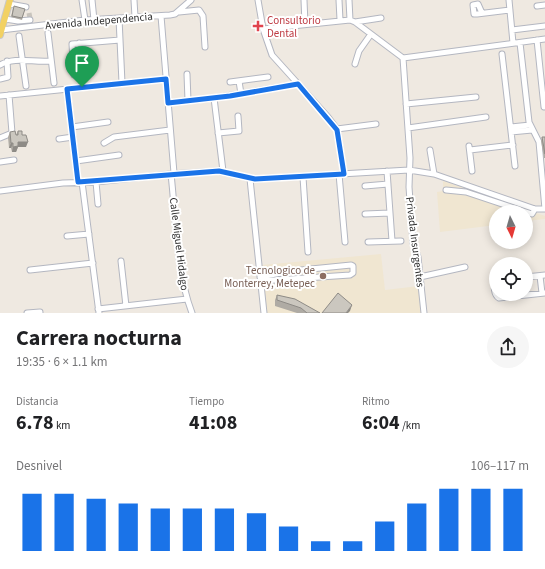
<!DOCTYPE html>
<html lang="es">
<head>
<meta charset="utf-8">
<style>
	:root { --surface:#fff; --page:#f6f6f6; --text:#202124; --muted:#757577; --accent:#1a73e8 }
	body { margin:0; font-family:"Source Sans 3",sans-serif; background:var(--page); color:var(--text); height:100vh; display:flex; flex-direction:column; font-size:15px; white-space:nowrap }
	* { box-sizing:border-box; margin:0 }
	p { font-size:13px; color:var(--muted) }
	.icon { flex:none; width:22px; height:22px; fill:none; stroke:currentColor; stroke-width:2; stroke-linecap:round; stroke-linejoin:round }
	.map { position:relative; height:313px; overflow:hidden }
	.panel { display:flex; flex-direction:column; background:var(--surface); flex:1 }
	.panel>* { flex:none }
	.needle { width:26px; rotate:175deg }
	.tools { position:absolute; left:489px; top:205px; display:grid; gap:8px }
	.tools a { display:grid; place-items:center; width:44px; height:44px; border-radius:50%; background:var(--surface); box-shadow:0 2px 10px #0003; font-size:20px }
	.pin { position:absolute; display:grid; place-items:center; width:34px; height:34px; color:#fff; margin:-41px -17px; border-radius:50% 50% 50% 0; rotate:-45deg; box-shadow:0 0 4px #0007 }
	.pin .icon { rotate:45deg }
	.round { display:grid; place-items:center; flex:none; width:42px; height:42px; border-radius:21px; background:var(--page) }
	.summary { display:flex; align-items:center; justify-content:space-between; height:68px; padding:0 16px }
	h1 { font-size:22px; font-weight:700; line-height:30px }
	.stats { display:grid; grid-template-columns:repeat(3,1fr); gap:6px; height:68px; padding:4px 16px }
	.stats div { display:grid; align-content:center }
	.stats b { font-size:20px; font-weight:700 }
	.stats small { font-size:11px; font-weight:400 }
	.stats p { font-size:11px }
	.chart { height:112px; padding:8px 16px }
	.chart p { display:flex; justify-content:space-between }
	.chart svg { width:100%; height:72px; margin-top:4px; stroke:var(--accent); stroke-width:6 }
	.map>svg:first-child { display:block }
</style>
</head>
<body>
<div class="map">
<svg width="545" height="313" viewBox="0 0 545 313">
	<rect width="100%" height="100%" fill="#efe9e1"/>
	<path fill="#f0e6d1" d="M 443,181 L 545,216 L 545,219 L 526,221 L 526,212 L 496,212 L 496,225 L 440,232 L 437,192 L 443,191 Z
		M 381,254 L 385,290 L 419,286 L 422,313 L 267,313 L 262,265 Z"/>
	<g fill="none" stroke-linecap="round" stroke-linejoin="round">
		<path stroke="#c8c4bd" stroke-width="5" stroke-dasharray="5 2.5" stroke-linecap="butt" d="M 29,13 L 30,18"/>
		<defs>
			<path id="minor" d="M 82,0 L 85,20
				M 92,0 L 94,20
				M 134,0 L 135,17
				M 258,0 L 263,29 L 272,55 L 328,117 L 337,129 L 344,174
				M 304,0 L 305,24
				M 339,0 L 340,20
				M 349,0 L 350,20
				M 509,0 L 513,43
				M 9,4 L 26,7
				M 537,6 L 545,5
				M 179,12 L 199,10 L 203,16 L 205,47
				M 482,13 L 478,4 L 473,5 L 474,14 L 477,14 L 510,10
				M 161,16 L 174,173
				M 119,18 L 122,83
				M 5,19 L 18,21 L 30,20
				M 355,22 L 381,18
				M 263,29 L 350,20 L 355,22 L 403,58
				M 1,30 L 85,20 L 170,15 L 175,14 L 191,0
				M 512,30 L 545,26
				M 48,33 L 54,83
				M 19,36 L 26,86
				M 537,40 L 544,107
				M 79,43 L 82,87
				M 520,43 L 529,122 L 539,142 L 545,209
				M 502,54 L 515,166
				M 403,58 L 410,158 L 409,187 L 413,243 L 418,257 L 424,313
				M 403,58 L 545,39
				M 355,64 L 359,51 L 371,34
				M 0,65 C 15,56 34,63 51,61
				M 187,74 L 188,101
				M 81,75 L 74,75 L 72,44 L 120,40
				M 0,79 L 8,77 L 7,61
				M 239,81 L 241,94
				M 230,82 L 268,77
				M 67,89 L 78,182
				M 0,96 L 166,79
				M 214,98 L 223,171
				M 168,103 L 214,98 L 298,84
				M 406,104 L 476,97
				M 72,127 L 108,122
				M 511,127 L 530,125
				M 408,128 L 486,117
				M 337,129 L 376,124
				M 511,132 L 532,130
				M 218,133 L 239,131 L 238,116
				M 0,138 L 12,133 L 9,95
				M 59,139 L 73,137
				M 104,143 L 114,137 L 170,130
				M 469,146 L 472,171
				M 430,150 L 434,174
				M 470,150 L 513,145
				M 76,161 L 119,155
				M 0,162 L 14,160
				M 387,171 L 392,241
				M 171,174 C 176,218 176,271 192,313
				M 339,174 L 345,242
				M 303,177 L 308,252
				M 250,179 L 264,313
				M 82,182 L 99,313
				M 96,182 L 98,204
				M 365,186 L 388,184
				M 446,190 L 466,192 L 526,212
				M 0,191 L 63,183 L 96,182 L 171,174 L 217,171 L 255,179 L 409,170 L 434,174 L 535,209 L 545,209
				M 526,212 L 532,214 L 535,209
				M 365,214 L 390,213
				M 67,236 L 89,234
				M 368,242 L 401,241
				M 121,261 L 126,306
				M 30,270 L 93,263
				M 540,276 L 542,293
				M 260,277 L 291,271 L 351,265 L 353,266 L 353,273 L 350,275 L 261,281
				M 420,277 L 465,267
				M 526,277 L 545,275
				M 496,281 C 493,286 494,295 499,298 L 545,293
				M 98,309 L 187,299
				M 27,313 L 40,312"/>
			<path id="major" d="M 0,35 L 10,0"/>
		</defs>
		<use href="#minor" stroke="#b4b7c1" stroke-width="7"/>
		<use href="#major" stroke="#c9c9c9" stroke-width="8"/>
		<use href="#minor" stroke="#fff" stroke-width="5"/>
		<use href="#major" stroke="#f2d163" stroke-width="6"/>
	</g>
	<path fill="#afaba4" d="M 13,8 L 25,9 L 22,20 L 11,17 Z
		M 18,131 L 22,135 L 26,147 L 18,147 L 16,152 L 12,152 L 11,148 L 9,148 L 8,137 L 10,132 L 16,135 Z
		M 542,137 L 545,137 L 545,158 L 544,158 L 541,141 Z
		M 277,295 L 320,313 L 297,313 L 275,306 L 275,300 Z"/>
	<path fill="#8e8b86" d="M 18,142 L 28,142 L 26,147 L 18,147 L 16,152 L 12,152 L 13,147 Z
		M 11,143 L 13,143 L 11,148 L 9,148 Z
		M 352,305 L 350,311 L 348,313 L 346,313 Z"/>
	<path fill="#cbc7bf" stroke="#8e8b86" d="M 14,6 L 25,9 L 22,18 L 12,16 Z
		M 15,131 L 16,135 L 18,135 L 18,131 L 22,131 L 22,135 L 26,135 L 28,142 L 18,142 L 18,146 L 13,147 L 13,143 L 11,143 L 10,132 Z
		M 542,137 L 545,137 L 545,154 Z
		M 338,293 L 352,305 L 346,313 L 322,313 Z
		M 277,295 L 295,299 L 320,313 L 307,313 L 301,308 L 277,300 Z"/>
	<g fill="none" stroke-linecap="round" stroke-linejoin="round">
		<defs>
			<path id="route" d="M 166,79 L 168,103 L 230,96 L 298,84 L 337,130 L 344,174 L 255,179 L 219,171 L 78,182 L 67,89 Z"/>
		</defs>
		<use href="#route" stroke="#fff" stroke-width="8"/>
		<use href="#route" stroke="#1a73e8" stroke-width="5"/>
	</g>
	<path fill="#e0444e" stroke="#fff" stroke-width="1.5" d="M256 20h4v4h4v4h-4v4h-4v-4h-4v-4h4z"/>
	<circle fill="#8d6e63" stroke="#fff" stroke-width="1.5" cx="323" cy="276" r="4"/>
	<g text-anchor="middle" dominant-baseline="central" stroke-width="4" stroke-linejoin="round" paint-order="stroke">
		<g font-size="11" fill="#be3a42" stroke="#fff" text-anchor="start">
			<text x="267" y="20">Consultorio<tspan x="267" dy="13">Dental</tspan></text>
		</g>
		<g font-size="11" fill="#2e2e2e" stroke="#fff">
			<text transform="translate(99 21) rotate(-5)">Avenida Independencia</text>
			<text transform="translate(415 242) rotate(83)">Privada Insurgentes</text>
			<text transform="translate(179 244) rotate(83)">Calle Miguel Hidalgo</text>
		</g>
		<g font-size="11" fill="#785e54" stroke="#fff" text-anchor="end">
			<text x="315" y="270">Tecnologico de<tspan x="315" dy="13">Monterrey, Metepec</tspan></text>
		</g>
	</g>
</svg>
<div class="tools">
<a><svg class="needle" viewBox="-14 -14 28 28"><path d="M0-13l5 13h-10z" fill="#e53935"/><path d="M0 13l5-13h-10z" fill="#757577"/></svg></a>
<a><svg class="icon" aria-label="locate" viewBox="0 0 24 24"><circle cx="12" cy="12" r="6"/><path d="M12 2v4M12 18v4M2 12h4M18 12h4"/></svg></a>
</div>
<div class="pin" style="left:82px;top:87px;background:#1e9e55"><svg class="icon" aria-label="arrive" viewBox="0 0 24 24"><path d="M6 21V4h12l-3 4 3 4H6"/></svg></div>
</div>
<section class="panel">
<div class="summary"><div><h1>Carrera nocturna</h1><p>19:35 · 6 × 1.1 km</p></div><a class="round"><svg class="icon" aria-label="share" viewBox="0 0 24 24"><path d="M12 15V3M7 8l5-5 5 5M5 13v7h14v-7"/></svg></a></div>
<div class="stats">
<div><p>Distancia</p><b>6.78<small> km</small></b></div>
<div><p>Tiempo</p><b>41:08</b></div>
<div><p>Ritmo</p><b>6:04<small> /km</small></b></div>
</div>
<div class="chart"><p><span>Desnivel</span>106–117 m</p>
<svg viewBox="0 0 160 44" preserveAspectRatio="none"><path d="M5 44V9M15 44V9M25 44V12M35 44V15M45 44V18M55 44V18M65 44V18M75 44V21M85 44V29M95 44V38M105 44V38M115 44V26M125 44V15M135 44V6M145 44V6M155 44V6"/></svg>
</div>
</section>
</body>
</html>
